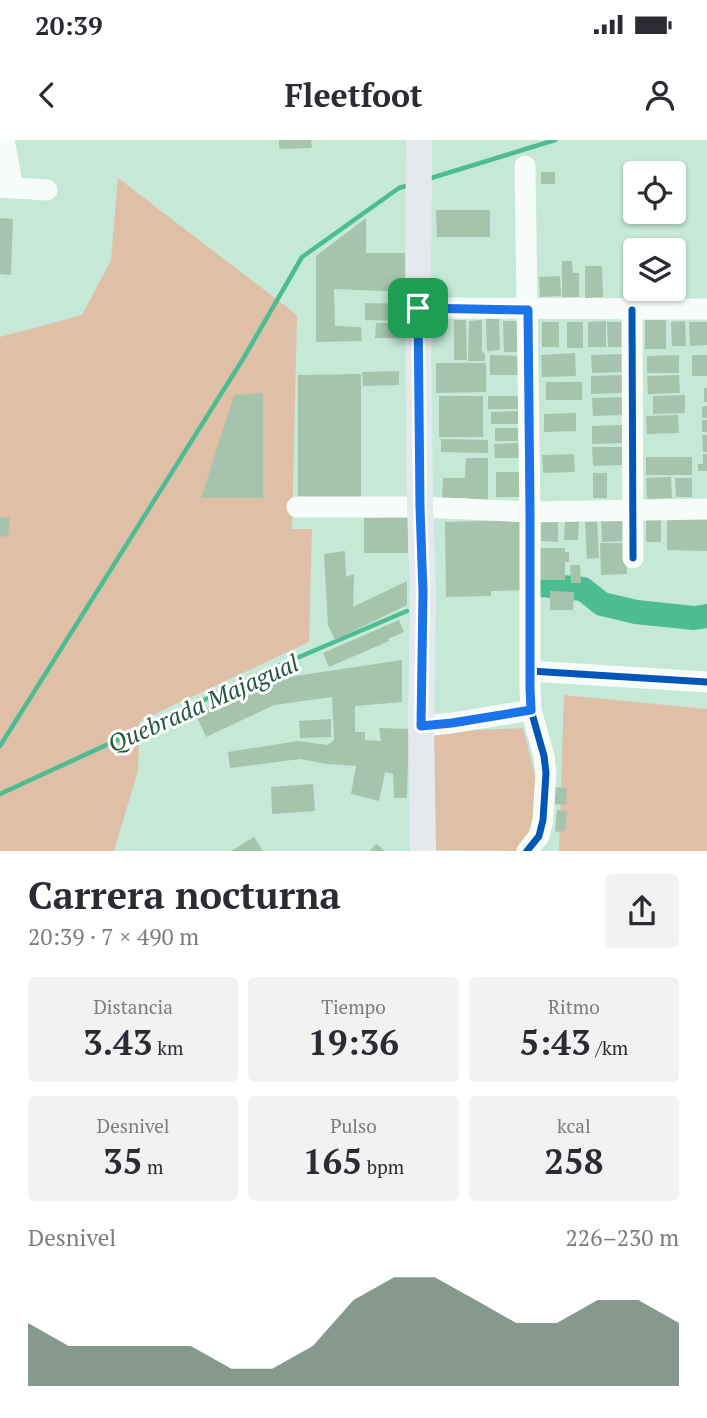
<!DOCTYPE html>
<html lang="es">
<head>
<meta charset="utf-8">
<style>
	:root { --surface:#fff; --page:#f2f2f3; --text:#2b2b33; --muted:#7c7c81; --accent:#536e61 }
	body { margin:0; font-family:"PT Serif",serif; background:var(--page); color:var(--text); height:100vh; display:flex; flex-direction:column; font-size:26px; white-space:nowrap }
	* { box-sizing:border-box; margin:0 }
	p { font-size:23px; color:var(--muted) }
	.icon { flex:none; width:38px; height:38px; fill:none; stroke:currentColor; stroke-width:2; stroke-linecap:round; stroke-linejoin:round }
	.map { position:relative; height:711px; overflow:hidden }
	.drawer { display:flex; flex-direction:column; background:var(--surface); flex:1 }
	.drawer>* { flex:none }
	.controls { position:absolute; left:623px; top:21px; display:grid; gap:14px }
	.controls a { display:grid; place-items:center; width:63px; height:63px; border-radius:7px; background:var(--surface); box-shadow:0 2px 5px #0004; font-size:35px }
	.pin { position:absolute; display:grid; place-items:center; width:60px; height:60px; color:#fff; margin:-30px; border-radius:14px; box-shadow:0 4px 10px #0006 }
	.round { display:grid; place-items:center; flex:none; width:74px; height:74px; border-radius:7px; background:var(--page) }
	.overview { display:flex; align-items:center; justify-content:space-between; height:119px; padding:0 28px }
	h1 { font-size:38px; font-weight:600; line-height:52px }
	.metrics { display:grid; grid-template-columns:repeat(3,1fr); gap:10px; height:119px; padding:7px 28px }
	.metrics div { display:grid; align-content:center; border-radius:7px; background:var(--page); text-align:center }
	.metrics b { font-size:35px; font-weight:600 }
	.metrics small { font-size:19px; font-weight:400 }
	.metrics p { font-size:19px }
	.chart { height:196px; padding:14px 28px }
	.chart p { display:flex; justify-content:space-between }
	.chart svg { width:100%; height:126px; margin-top:7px; fill:var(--accent); opacity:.7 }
	.status { display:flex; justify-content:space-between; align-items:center; height:49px; padding:0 35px; background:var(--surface); direction:ltr }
	.status svg { height:19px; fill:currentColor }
	header { display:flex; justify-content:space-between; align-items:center; height:91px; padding:0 28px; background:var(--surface); font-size:32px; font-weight:600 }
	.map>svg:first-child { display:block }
</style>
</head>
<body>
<div class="status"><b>20:39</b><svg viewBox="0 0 49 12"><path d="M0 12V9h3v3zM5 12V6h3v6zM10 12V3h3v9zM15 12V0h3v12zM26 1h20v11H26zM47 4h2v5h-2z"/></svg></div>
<header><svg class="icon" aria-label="back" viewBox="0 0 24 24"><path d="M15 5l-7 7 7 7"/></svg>Fleetfoot<svg class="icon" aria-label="person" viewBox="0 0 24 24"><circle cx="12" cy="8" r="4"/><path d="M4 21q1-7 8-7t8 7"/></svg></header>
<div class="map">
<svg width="707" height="711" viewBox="0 0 707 711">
	<rect width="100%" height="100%" fill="#c6e8d7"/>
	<path fill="#dfc0a7" d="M 118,38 L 297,175 L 292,389 L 312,389 L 309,502 L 140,581 L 138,631 L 114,711 L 0,711 L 0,197 L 82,175 L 111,120 Z
		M 564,555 L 707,569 L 707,711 L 559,711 Z
		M 523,588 L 535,635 L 538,672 L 533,697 L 517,711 L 433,710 L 430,592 Z"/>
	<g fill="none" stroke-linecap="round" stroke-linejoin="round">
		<path stroke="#4cbd93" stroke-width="4.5" d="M 428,39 L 555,0
			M 0,606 L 243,219 L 302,117 L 399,48 L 410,45
			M 0,654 L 271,529 L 407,471"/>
		<path stroke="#4cbd93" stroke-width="24" d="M 541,445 L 583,449 L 602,464 L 636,472 L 694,478 L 707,476"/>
	</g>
	<path fill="#a6c4ac" d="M 279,0 L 311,0 L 312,8 L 279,9 Z
		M 541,32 L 555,32 L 555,44 L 541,44 Z
		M 436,70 L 490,70 L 490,97 L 437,97 Z
		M 0,78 L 13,79 L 11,135 L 0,134 Z
		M 366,78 L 366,113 L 407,113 L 407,152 L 334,149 L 335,186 L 361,187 L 362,201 L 316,202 L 316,116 Z
		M 562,121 L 572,121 L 573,133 L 579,133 L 579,157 L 562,157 Z
		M 585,126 L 602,126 L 603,157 L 585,158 Z
		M 685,131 L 685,156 L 669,156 L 669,149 L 674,149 L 674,132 Z
		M 560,136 L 561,156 L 540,157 L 539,137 Z
		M 646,149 L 665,149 L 665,155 L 646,156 Z
		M 365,163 L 404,164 L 403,181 L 365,180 Z
		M 486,179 L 499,179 L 500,210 L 487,211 Z
		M 454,180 L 466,180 L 467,220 L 454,220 Z
		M 482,180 L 482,212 L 485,213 L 485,221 L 468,221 L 469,181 Z
		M 645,180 L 666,180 L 666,209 L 645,209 Z
		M 503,181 L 520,181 L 520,212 L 504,212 Z
		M 606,181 L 606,207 L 588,207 L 588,182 Z
		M 685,181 L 686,206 L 672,206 L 671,182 Z
		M 542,182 L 559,182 L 559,207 L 542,207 Z
		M 567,182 L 583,182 L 583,208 L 567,208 Z
		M 607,182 L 623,182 L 623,207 L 608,207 Z
		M 689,182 L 707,182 L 707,205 L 690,206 Z
		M 376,183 L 402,183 L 402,198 L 375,198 Z
		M 575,213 L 576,236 L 542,237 L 541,215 Z
		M 623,214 L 624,232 L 592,233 L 591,215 Z
		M 490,215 L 520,216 L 520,235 L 490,235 Z
		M 679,215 L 679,233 L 647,233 L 647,216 Z
		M 692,215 L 707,215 L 707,236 L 692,236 Z
		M 436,223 L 486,223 L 486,252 L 436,253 Z
		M 399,231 L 399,245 L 363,246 L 362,232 Z
		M 361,234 L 361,359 L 298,359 L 298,235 Z
		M 623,235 L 623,253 L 591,254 L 591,236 Z
		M 679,235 L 680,253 L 648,254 L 647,236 Z
		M 546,242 L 582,242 L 582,260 L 546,260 Z
		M 704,248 L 707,248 L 707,262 L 704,262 Z
		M 263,253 L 263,358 L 201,358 L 234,255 Z
		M 685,255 L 685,273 L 653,274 L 653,256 Z
		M 439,256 L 483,256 L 483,297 L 439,297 Z
		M 488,256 L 521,256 L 520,269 L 488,269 Z
		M 624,257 L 624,275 L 593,276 L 592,258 Z
		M 707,266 L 707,278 L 702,278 L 702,267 Z
		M 521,271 L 521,284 L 491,284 L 491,272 Z
		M 576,273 L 576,291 L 544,292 L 544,274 Z
		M 678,275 L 679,293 L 647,294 L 646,276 Z
		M 702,280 L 707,280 L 707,292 L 702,292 Z
		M 624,285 L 624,303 L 592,304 L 592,286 Z
		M 495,288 L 518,288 L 518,301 L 495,301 Z
		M 702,295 L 707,295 L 707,312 L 703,312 Z
		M 441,299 L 488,300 L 488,313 L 441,312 Z
		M 519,303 L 519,318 L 495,318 L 494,304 Z
		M 592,307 L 624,307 L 625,325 L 593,326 Z
		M 574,314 L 575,332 L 543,333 L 542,315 Z
		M 703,314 L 707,314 L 707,331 L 698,331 L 698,324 L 703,324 Z
		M 646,317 L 692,317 L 692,335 L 646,335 Z
		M 466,318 L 488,318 L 488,361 L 467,360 L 467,358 L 442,358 L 443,338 L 464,338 L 465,337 Z
		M 496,332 L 521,332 L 521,357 L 496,357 Z
		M 593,333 L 607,333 L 607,358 L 593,358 Z
		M 671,337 L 672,358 L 647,359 L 646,338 Z
		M 675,338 L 692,338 L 692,357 L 676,357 Z
		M 0,377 L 10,378 L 8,397 L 0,396 Z
		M 408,377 L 408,413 L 364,413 L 364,378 Z
		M 626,378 L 626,401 L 602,402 L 601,379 Z
		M 667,379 L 707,379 L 707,411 L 667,410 Z
		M 523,380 L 524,450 L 491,451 L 491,456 L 446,457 L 445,382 Z
		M 541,380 L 558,380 L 558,402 L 541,401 Z
		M 565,380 L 579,381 L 578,400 L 564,400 Z
		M 646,380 L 661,380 L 661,402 L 646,402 Z
		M 597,381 L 599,418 L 587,419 L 585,382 Z
		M 600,403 L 626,403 L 627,434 L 601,435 Z
		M 539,408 L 565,408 L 565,412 L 569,412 L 569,422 L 565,422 L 565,440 L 539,440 Z
		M 345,411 L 346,437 L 354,434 L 353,467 L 407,441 L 407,465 L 335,500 L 328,485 L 324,414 Z
		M 570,425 L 580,425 L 581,443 L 571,443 Z
		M 550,451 L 574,452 L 573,470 L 550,470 Z
		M 399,480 L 404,492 L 388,499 L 389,501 L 329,527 L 323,513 Z
		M 402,520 L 402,562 L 355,566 L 355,592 L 365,592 L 365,600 L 381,601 L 379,588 L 409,589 L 407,658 L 394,658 L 393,634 L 385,632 L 379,661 L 351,654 L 356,626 L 327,624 L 300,619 L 230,628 L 228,612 L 298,601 L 328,605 L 334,600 L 332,557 L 274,565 L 206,597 L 195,573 L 269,540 Z
		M 331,579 L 331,597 L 300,598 L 299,581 Z
		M 313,644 L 315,671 L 272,674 L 271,647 Z
		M 555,647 L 567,648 L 566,665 L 554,664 Z
		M 557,670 L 567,671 L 565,691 L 555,692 Z
		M 254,697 L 263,711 L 231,711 Z
		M 376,704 L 385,711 L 370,711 Z"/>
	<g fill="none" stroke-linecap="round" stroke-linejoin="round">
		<path stroke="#f6fcf9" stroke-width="21" d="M 4,0 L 13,48
			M 525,26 L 530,372 L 530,548 L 531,570 L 544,616 L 546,633 L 543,680 L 539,696 L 527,711
			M 0,47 L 47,50
			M 418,168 L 707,169
			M 632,170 L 633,418
			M 297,367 L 420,367 L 530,372 L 707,369
			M 530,531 L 707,542
			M 421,586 L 452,583 L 531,570"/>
		<path stroke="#e4e9ee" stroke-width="26" d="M 419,0 L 418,168 L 420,367 L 423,452 L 421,586 L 423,711"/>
		<defs>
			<path id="cycleway" d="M 632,170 L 633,418
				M 530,531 L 707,542
				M 527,711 L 539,696 L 543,680 L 546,633 L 544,616 L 531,570 L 530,548 L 530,372 L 528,170"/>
		</defs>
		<use href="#cycleway" stroke="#fff" stroke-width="11"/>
		<use href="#cycleway" stroke="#0057b8" stroke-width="7"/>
	</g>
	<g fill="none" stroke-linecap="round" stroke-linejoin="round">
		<defs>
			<path id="route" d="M 418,168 L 528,170 L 530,372 L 530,548 L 531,570 L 452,583 L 421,586 L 423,452 L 420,367 Z"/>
		</defs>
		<use href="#route" stroke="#fff" stroke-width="14"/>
		<use href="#route" stroke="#1a73e8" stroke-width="9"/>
	</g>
	<g text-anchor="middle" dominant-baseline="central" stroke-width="6" stroke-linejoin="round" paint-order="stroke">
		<g font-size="24" font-style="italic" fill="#245740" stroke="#fff">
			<text transform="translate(203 563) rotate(-24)">Quebrada Majagual</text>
		</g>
	</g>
</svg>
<div class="controls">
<a><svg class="icon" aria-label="locate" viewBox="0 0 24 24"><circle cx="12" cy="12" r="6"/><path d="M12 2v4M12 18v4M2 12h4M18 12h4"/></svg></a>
<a><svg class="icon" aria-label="layers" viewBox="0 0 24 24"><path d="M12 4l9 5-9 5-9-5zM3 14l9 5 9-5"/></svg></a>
</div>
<div class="pin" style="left:418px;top:168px;background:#1e9e55"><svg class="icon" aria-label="arrive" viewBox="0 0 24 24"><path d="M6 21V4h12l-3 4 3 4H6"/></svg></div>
</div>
<section class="drawer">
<div class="overview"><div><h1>Carrera nocturna</h1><p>20:39 · 7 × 490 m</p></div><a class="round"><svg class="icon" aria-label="share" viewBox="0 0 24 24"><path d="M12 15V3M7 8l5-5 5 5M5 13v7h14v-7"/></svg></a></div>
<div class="metrics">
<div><p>Distancia</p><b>3.43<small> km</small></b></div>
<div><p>Tiempo</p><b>19:36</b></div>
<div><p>Ritmo</p><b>5:43<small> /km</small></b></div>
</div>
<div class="metrics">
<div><p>Desnivel</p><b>35<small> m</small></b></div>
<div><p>Pulso</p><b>165<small> bpm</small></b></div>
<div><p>kcal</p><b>258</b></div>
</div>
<div class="chart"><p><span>Desnivel</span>226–230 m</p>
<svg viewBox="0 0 160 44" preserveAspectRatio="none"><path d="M0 44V22L10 30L20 30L30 30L40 30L50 38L60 38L70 30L80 14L90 6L100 6L110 14L120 22L130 22L140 14L150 14L160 22V44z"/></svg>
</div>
</section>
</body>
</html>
